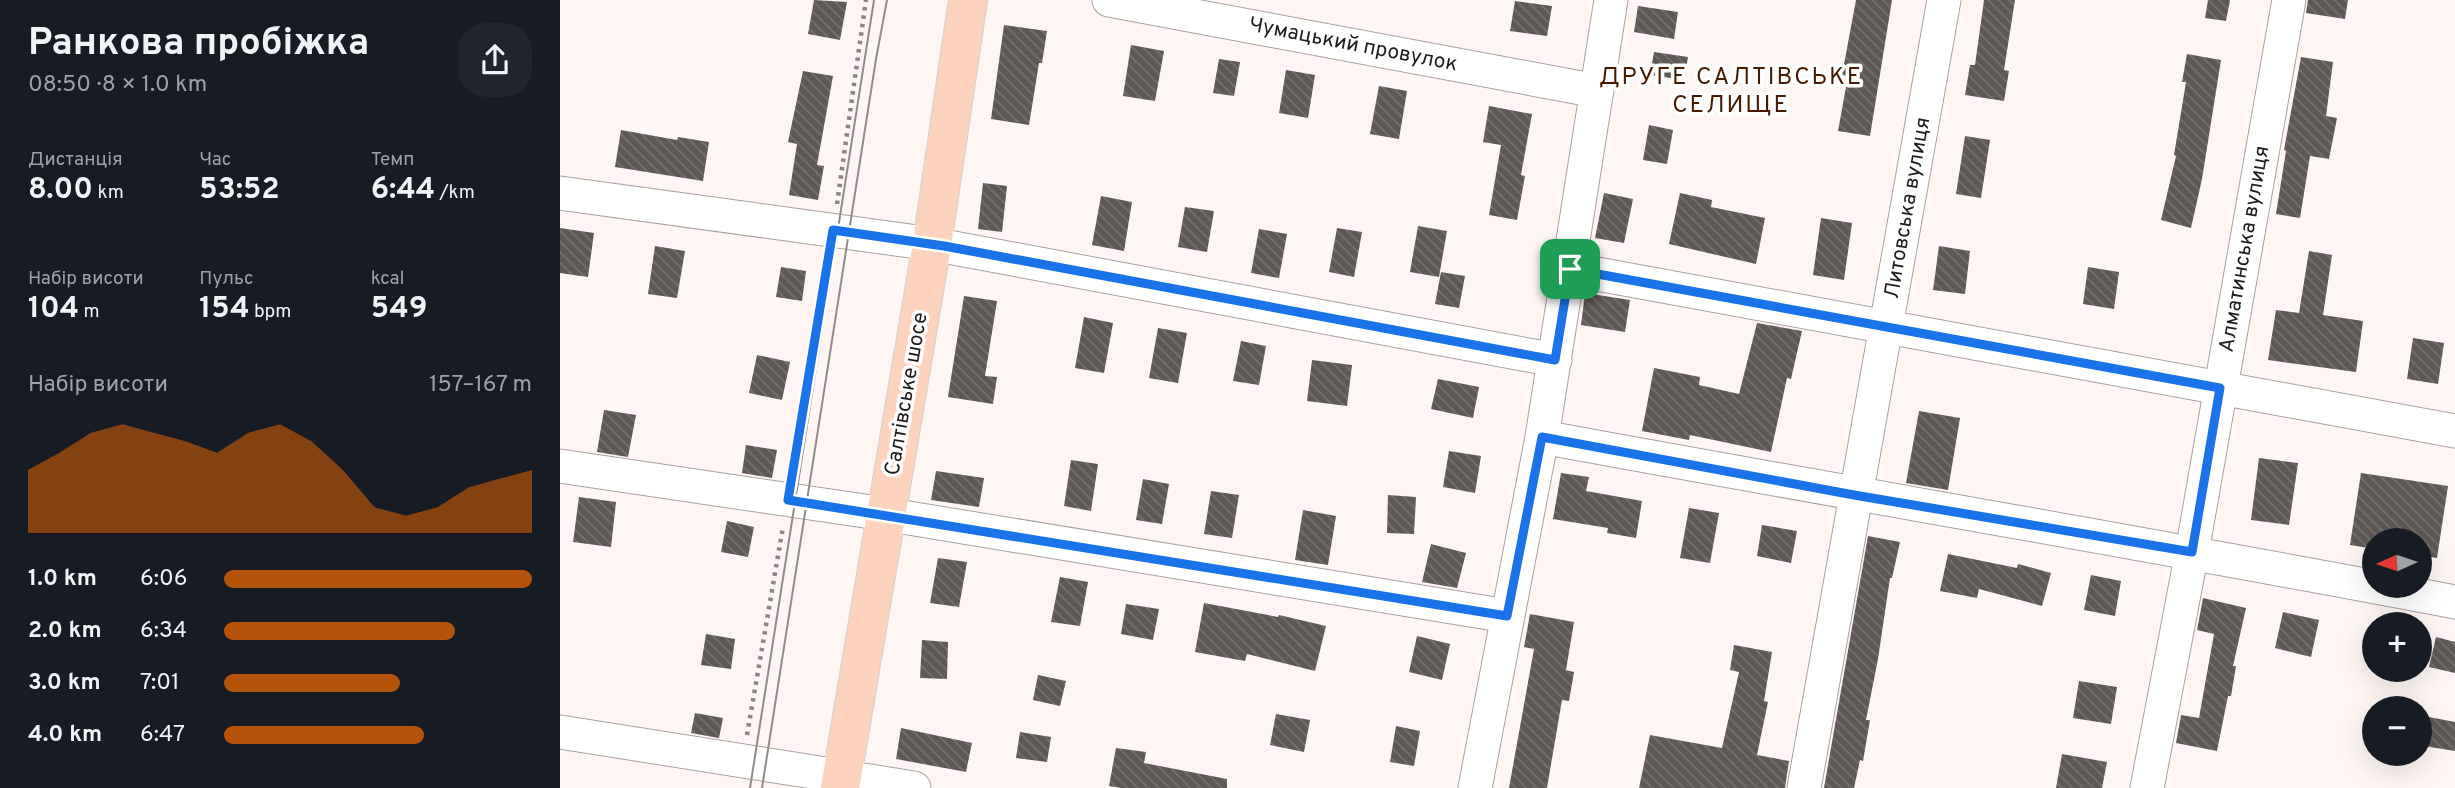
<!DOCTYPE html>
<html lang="uk">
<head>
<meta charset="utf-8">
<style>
	:root { --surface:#171b24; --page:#20242c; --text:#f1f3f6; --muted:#9ea1a6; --accent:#b45309 }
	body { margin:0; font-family:Overpass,sans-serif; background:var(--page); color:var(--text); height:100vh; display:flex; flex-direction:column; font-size:26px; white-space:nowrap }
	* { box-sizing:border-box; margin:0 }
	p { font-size:23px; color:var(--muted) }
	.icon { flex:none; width:38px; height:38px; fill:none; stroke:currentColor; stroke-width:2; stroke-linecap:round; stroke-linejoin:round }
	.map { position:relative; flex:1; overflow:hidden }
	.side { display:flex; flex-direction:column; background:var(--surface); width:560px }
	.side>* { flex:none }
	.needle { width:46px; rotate:267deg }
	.fabs { position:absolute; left:1802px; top:528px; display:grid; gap:14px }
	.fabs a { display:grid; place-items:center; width:70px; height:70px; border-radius:50%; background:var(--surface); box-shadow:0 7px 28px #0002; font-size:35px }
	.pin { position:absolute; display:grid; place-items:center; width:60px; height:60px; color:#fff; margin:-30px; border-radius:14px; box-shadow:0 4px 10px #0006 }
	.round { display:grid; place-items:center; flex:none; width:74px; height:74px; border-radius:28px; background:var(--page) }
	.summary { display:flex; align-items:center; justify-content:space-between; height:119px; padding:0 28px }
	h1 { font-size:38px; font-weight:700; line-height:52px }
	.figures { display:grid; grid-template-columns:repeat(3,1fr); gap:10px; height:119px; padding:7px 28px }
	.figures div { display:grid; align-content:center }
	.figures b { font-size:30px; font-weight:700 }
	.figures small { font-size:19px; font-weight:400 }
	.figures p { font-size:19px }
	.chart { height:196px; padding:14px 28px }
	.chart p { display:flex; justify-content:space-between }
	.chart svg { width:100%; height:126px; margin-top:7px; fill:var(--accent); opacity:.7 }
	ul { padding:0 28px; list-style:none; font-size:23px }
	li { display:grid; grid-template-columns:112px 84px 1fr; align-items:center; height:52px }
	li i { height:18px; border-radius:9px; background:var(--accent) }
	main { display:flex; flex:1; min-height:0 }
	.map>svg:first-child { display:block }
</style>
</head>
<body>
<main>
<section class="side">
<div class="summary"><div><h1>Ранкова пробіжка</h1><p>08:50 · 8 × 1.0 km</p></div><a class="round"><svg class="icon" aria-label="share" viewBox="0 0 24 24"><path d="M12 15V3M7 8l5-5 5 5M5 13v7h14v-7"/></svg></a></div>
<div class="figures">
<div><p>Дистанція</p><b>8.00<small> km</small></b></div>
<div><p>Час</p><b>53:52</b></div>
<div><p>Темп</p><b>6:44<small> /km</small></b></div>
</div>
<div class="figures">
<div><p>Набір висоти</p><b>104<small> m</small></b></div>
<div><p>Пульс</p><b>154<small> bpm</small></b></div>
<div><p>kcal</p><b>549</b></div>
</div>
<div class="chart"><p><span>Набір висоти</span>157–167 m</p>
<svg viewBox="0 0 160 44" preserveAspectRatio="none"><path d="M0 44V22L10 16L20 9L30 6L40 9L50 12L60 16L70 9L80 6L90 12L100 22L110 35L120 38L130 35L140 28L150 25L160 22V44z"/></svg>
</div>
<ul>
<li><b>1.0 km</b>6:06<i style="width:100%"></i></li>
<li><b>2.0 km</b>6:34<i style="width:75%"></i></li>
<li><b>3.0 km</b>7:01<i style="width:57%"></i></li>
<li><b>4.0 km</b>6:47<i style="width:65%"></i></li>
</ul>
</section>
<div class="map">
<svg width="1895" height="788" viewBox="0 0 1895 788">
	<defs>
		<pattern id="building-back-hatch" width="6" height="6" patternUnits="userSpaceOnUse" patternTransform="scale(1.75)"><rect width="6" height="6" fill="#5e5856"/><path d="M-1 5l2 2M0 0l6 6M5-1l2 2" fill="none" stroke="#76716f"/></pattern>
	</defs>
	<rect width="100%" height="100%" fill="#fdf6f3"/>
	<path fill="url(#building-back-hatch)" d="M 254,0 L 287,2 L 280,40 L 248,34 Z
		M 1296,0 L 1332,0 L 1310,136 L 1278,131 L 1288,76 L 1282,75 Z
		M 1424,0 L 1455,0 L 1444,70 L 1449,71 L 1444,101 L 1405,95 L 1410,65 L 1415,65 Z
		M 1648,0 L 1670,0 L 1666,21 L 1645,18 Z
		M 1748,0 L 1788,0 L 1785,19 L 1746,13 Z
		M 955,1 L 992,6 L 987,36 L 950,31 Z
		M 1078,6 L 1118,12 L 1114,39 L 1074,32 Z
		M 444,25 L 487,31 L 482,63 L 479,63 L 469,125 L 431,119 Z
		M 571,45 L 604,51 L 595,101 L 563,96 Z
		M 1094,52 L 1128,57 L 1124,80 L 1090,75 Z
		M 1627,54 L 1661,60 L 1642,179 L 1631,228 L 1601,220 L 1616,156 L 1614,155 L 1626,82 L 1622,82 Z
		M 1741,57 L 1773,62 L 1766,116 L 1777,118 L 1769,159 L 1750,156 L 1740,218 L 1716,214 L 1726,151 L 1724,150 Z
		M 659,59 L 680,62 L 674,96 L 653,93 Z
		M 726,70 L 755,75 L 748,118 L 719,113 Z
		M 243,71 L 273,76 L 257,165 L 264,166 L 258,200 L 229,195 L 237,144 L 228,142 Z
		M 819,86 L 847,91 L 839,139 L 810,134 Z
		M 929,106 L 972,114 L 961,175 L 965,176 L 957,220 L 929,215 L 941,145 L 923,142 Z
		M 1089,125 L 1113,130 L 1107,164 L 1083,160 Z
		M 61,130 L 117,140 L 118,137 L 149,142 L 143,181 L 55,167 Z
		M 1405,136 L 1430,140 L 1421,198 L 1396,194 Z
		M 423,183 L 447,186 L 442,232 L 418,229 Z
		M 1044,193 L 1073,199 L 1064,243 L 1035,238 Z
		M 1120,193 L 1152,200 L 1151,207 L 1205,218 L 1196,264 L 1109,244 Z
		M 541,196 L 572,202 L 564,251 L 532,245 Z
		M 625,207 L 654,211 L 647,252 L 618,247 Z
		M 1261,218 L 1292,223 L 1284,280 L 1253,275 Z
		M 858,226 L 887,231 L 879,277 L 850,272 Z
		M 0,228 L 34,233 L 28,277 L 0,273 Z
		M 777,228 L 802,232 L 794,277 L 769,272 Z
		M 699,229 L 727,234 L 719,278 L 691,273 Z
		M 95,246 L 125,251 L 117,298 L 88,294 Z
		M 1379,246 L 1410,251 L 1405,294 L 1373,290 Z
		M 1749,251 L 1772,255 L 1763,315 L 1803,321 L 1796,372 L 1708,360 L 1716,310 L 1739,313 Z
		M 221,267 L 246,271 L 242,301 L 216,297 Z
		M 1528,267 L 1559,272 L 1554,309 L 1523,304 Z
		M 881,272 L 905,276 L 899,308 L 875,304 Z
		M 1025,293 L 1070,300 L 1065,332 L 1021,325 Z
		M 404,296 L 437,301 L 425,376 L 437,377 L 433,404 L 388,397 Z
		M 524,317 L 553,323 L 544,373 L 515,368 Z
		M 1197,323 L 1242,331 L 1231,379 L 1227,378 L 1211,452 L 1130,435 L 1129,440 L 1082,431 L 1094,368 L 1140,377 L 1139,385 L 1179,394 Z
		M 598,328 L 627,333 L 618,383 L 589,378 Z
		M 1853,338 L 1884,343 L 1878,384 L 1847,379 Z
		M 681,341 L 706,346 L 699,385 L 673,381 Z
		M 197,355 L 230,362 L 222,400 L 189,393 Z
		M 752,360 L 792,365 L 787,406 L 747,401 Z
		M 878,379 L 919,387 L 913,418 L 871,409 Z
		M 44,410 L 76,415 L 68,457 L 37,452 Z
		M 1359,411 L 1400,418 L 1388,490 L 1346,483 Z
		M 186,445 L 217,450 L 212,478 L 182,473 Z
		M 889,451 L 921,456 L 915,493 L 883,487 Z
		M 1699,458 L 1738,463 L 1729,525 L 1691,520 Z
		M 511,460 L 538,464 L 531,511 L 504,506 Z
		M 376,471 L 424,478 L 419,507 L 371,500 Z
		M 1001,473 L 1029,477 L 1026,491 L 1082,501 L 1076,538 L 1047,533 L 1048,528 L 993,519 Z
		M 1801,473 L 1888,486 L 1877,558 L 1860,555 L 1860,541 L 1815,541 L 1815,549 L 1790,545 Z
		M 583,479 L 609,484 L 602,524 L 576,520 Z
		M 651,491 L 679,495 L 672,538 L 644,534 Z
		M 828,495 L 856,497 L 854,534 L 827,533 Z
		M 19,497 L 56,502 L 51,547 L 13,542 Z
		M 1129,508 L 1159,513 L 1150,563 L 1120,558 Z
		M 743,510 L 776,516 L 768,565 L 735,560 Z
		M 167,521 L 194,527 L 188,557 L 161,552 Z
		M 1202,525 L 1237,531 L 1231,563 L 1197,556 Z
		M 1308,536 L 1340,542 L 1332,578 L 1330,578 L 1318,659 L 1306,720 L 1310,720 L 1303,761 L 1300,760 L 1294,788 L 1264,788 Z
		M 871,544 L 906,553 L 897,588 L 862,582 Z
		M 1388,554 L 1457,568 L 1458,564 L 1491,573 L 1482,606 L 1419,589 L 1417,598 L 1380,591 Z
		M 378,558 L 407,562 L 399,607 L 370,603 Z
		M 1531,575 L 1561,581 L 1555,616 L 1524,610 Z
		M 500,577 L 528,582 L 520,626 L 491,622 Z
		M 1643,598 L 1686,608 L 1673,666 L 1676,666 L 1671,696 L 1668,696 L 1657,751 L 1616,743 L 1621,715 L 1639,718 L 1654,634 L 1637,630 Z
		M 644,603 L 718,617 L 719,615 L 766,626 L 755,671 L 687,654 L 685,661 L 635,652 Z
		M 566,604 L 599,609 L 593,640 L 561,634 Z
		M 1723,612 L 1759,620 L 1751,657 L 1715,648 Z
		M 970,614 L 1014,622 L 1006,670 L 1014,672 L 1009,701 L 1002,700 L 987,788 L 949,788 L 974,649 L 964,647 Z
		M 146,634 L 175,639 L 171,669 L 141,665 Z
		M 857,636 L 890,644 L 882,680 L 849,672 Z
		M 1876,637 L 1895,642 L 1895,673 L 1869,667 Z
		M 362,640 L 388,642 L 387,679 L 360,678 Z
		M 1174,645 L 1212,652 L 1204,701 L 1208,702 L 1197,755 L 1229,761 L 1225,788 L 1079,788 L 1090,735 L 1162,748 L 1179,672 L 1170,670 Z
		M 478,675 L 506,681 L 500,706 L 473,700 Z
		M 1519,681 L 1557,687 L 1551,724 L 1513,718 Z
		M 135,713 L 163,718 L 159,738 L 131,733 Z
		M 716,714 L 750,720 L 744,752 L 710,745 Z
		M 1869,717 L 1895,722 L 1895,751 L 1864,746 Z
		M 836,726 L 860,731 L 854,766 L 830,762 Z
		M 341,728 L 412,743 L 406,772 L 336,759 Z
		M 460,732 L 491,737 L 487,762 L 456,758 Z
		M 556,748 L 586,752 L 584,763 L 667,779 L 667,788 L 561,788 L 549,786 Z
		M 1502,754 L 1547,762 L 1542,788 L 1496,788 Z"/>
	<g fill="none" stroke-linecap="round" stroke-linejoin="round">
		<defs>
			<path id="minor" d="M 549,0 L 1037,91
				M 0,193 L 372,244 L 995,360
				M 1010,269 L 1895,431
				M 982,437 C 1286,493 1591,544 1895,602
				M 0,466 L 318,513 L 947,616
				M 0,732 L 354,788
				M 915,788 L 982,437 L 1051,0
				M 1244,788 L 1384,0
				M 1587,788 L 1632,552 L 1729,0"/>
			<path id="major" d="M 280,788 L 372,244 L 408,0"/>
		</defs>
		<use href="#minor" stroke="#a9a29f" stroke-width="35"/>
		<use href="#major" stroke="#d2d2d1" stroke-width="40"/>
		<path stroke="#8a8583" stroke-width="4.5" stroke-dasharray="3.5 5" stroke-linecap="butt" d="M 277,204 L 306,0
			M 232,473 L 268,258
			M 187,735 L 223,527"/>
		<use href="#minor" stroke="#fff" stroke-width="33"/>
		<use href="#major" stroke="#fdd3bd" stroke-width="38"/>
		<path stroke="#918c8a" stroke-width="2" d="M 190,788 L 314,0
			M 202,788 L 316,59 L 327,0"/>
	</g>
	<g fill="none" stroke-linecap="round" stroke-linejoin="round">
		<defs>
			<path id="route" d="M 273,230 L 384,246 L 995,360 L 1010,269 L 1660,388 L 1632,552 L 1294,495 L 982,437 L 947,616 L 228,500 Z"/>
		</defs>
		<use href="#route" stroke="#fff" stroke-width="14"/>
		<use href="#route" stroke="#1a73e8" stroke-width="9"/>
	</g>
	<g text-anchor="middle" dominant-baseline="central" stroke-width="7" stroke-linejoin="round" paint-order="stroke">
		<g font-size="21" fill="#1f1c1b" stroke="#fff">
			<text transform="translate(793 45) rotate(11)">Чумацький провулок</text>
			<text transform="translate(1348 208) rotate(-80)">Литовська вулиця</text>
			<text transform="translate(1685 249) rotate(-80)">Алматинська вулиця</text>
			<text transform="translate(347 394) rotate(-80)">Салтівське шосе</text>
		</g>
		<g font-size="24" letter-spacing="2" fill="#471a00" stroke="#fff">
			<text x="1171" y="78">ДРУГЕ САЛТІВСЬКЕ<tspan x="1171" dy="28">СЕЛИЩЕ</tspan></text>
		</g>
	</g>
</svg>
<div class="fabs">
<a><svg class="needle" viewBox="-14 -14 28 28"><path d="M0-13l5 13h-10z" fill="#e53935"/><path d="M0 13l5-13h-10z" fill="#9ea1a6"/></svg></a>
<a>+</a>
<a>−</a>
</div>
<div class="pin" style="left:1010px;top:269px;background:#1e9e55"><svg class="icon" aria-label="arrive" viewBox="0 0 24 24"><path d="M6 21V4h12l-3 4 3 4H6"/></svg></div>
</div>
</main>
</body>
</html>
